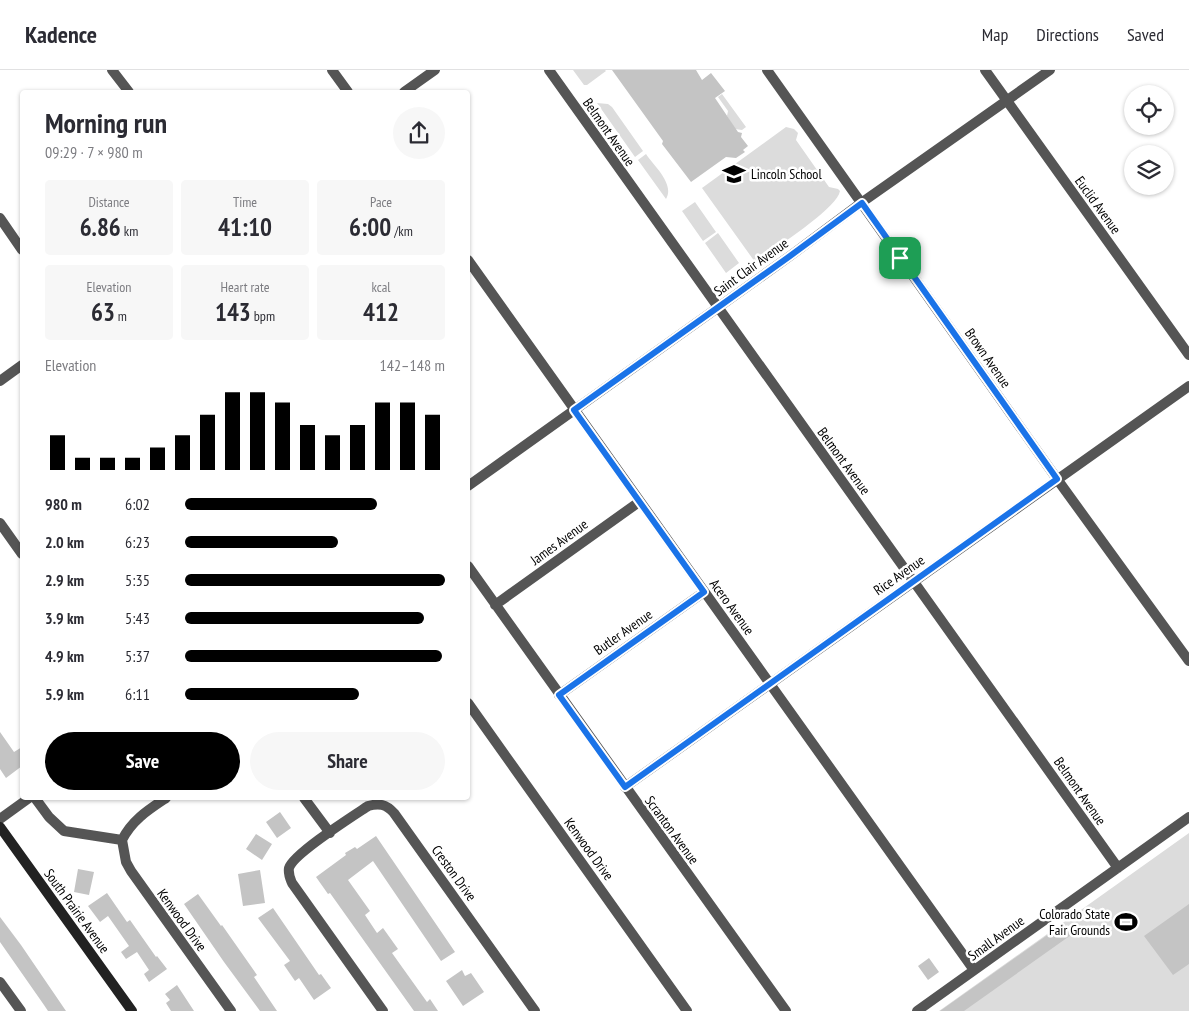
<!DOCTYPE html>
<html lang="en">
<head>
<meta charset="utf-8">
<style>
	:root { --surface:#fff; --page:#f7f7f7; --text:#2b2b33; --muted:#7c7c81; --line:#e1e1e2; --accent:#000 }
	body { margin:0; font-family:"PT Sans Narrow",sans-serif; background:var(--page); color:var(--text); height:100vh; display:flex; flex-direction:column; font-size:19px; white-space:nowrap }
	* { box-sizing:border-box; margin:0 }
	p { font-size:16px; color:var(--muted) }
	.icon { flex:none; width:28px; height:28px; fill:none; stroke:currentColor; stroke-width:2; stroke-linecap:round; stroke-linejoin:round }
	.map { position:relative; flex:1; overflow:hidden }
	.details { position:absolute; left:20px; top:20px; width:450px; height:710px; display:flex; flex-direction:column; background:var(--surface); border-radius:5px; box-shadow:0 1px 4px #0004 }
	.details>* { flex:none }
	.controls { position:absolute; left:1124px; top:15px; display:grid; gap:10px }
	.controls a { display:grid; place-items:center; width:50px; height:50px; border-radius:50%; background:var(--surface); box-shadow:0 1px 4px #0004; font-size:25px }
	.pin { position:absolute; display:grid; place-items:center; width:42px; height:42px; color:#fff; margin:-21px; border-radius:10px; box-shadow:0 2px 8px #0006 }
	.round { display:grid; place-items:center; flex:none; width:52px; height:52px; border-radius:26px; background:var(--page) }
	.headline { display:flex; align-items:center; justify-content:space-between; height:85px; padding:0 25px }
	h1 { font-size:28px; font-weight:800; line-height:38px }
	.stats { display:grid; grid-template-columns:repeat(3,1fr); gap:8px; height:85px; padding:5px 25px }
	.stats div { display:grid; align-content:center; border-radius:5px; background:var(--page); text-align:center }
	.stats b { font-size:25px; font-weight:800 }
	.stats small { font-size:14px; font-weight:400 }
	.stats p { font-size:14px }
	.chart { height:140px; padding:10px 25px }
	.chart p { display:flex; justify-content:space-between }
	.chart svg { width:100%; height:90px; margin-top:5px; stroke:var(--accent); stroke-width:6 }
	.button { display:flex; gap:10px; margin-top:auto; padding:10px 25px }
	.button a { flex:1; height:58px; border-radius:30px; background:var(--accent); color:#fff; font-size:20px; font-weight:800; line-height:58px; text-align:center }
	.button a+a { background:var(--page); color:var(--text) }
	ul { padding:0 25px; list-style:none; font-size:16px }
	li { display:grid; grid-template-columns:80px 60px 1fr; align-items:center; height:38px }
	li i { height:12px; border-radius:6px; background:var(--accent) }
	header { display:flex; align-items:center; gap:30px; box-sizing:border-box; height:70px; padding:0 25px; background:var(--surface); border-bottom:1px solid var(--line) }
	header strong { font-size:24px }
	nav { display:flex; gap:28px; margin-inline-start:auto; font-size:18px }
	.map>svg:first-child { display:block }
</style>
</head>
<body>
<header>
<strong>Kadence</strong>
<nav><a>Map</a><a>Directions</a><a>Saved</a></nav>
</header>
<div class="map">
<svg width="1189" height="941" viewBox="0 0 1189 941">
	<rect width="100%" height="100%" fill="#fff"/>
	<path fill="#dcdcdc" d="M 573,0 L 605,0 L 606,1 L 587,15 L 584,15 Z
		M 722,24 L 746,57 L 742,60 L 735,59 L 727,46 L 728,41 L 718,27 Z
		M 597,33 L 608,34 L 612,37 L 643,81 L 635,87 Z
		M 786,57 L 794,59 L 798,63 L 796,70 L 829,117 L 838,119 L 840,121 C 837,139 772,180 755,192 L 702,118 Z
		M 646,84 C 654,96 675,114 666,129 L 638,90 Z
		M 695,132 L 716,162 L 703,171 L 682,141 Z
		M 718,163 L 739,193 L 726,203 L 705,173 Z
		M 1189,763 L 1189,941 L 939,941 Z"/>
	<path fill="#c4c4c4" d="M 612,0 L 696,0 L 702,10 L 711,3 L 725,21 L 715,28 L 738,62 L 742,63 L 741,67 L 748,76 L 743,80 L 745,82 L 736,88 L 726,87 L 691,112 L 662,74 L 663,71 Z
		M 0,662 L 14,682 L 22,677 L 22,696 L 6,708 L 0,699 Z
		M 280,742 L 291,758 L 277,768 L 266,752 Z
		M 256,764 L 272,774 L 262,790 L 246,779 Z
		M 376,766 L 455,882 L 441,891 L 373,791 L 348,810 L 370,841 L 365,845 L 377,863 L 383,858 L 398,879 L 392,883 L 427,932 L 430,929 L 438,941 L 414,941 L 330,823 L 328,824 L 316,807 L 346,785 L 345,783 L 355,777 L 357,779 Z
		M 78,799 L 94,802 L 89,825 L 74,822 Z
		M 260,800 L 265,833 L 243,836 L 238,804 Z
		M 107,823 L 127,852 L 130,850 L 156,887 L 157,886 L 167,899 L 149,912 L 144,904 L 149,900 L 137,882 L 126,889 L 121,882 L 129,876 L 108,846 L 100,852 L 88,836 Z
		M 198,824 L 221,856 L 222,855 L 257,905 L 254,907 L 277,941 L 260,941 L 224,892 L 184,834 Z
		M 1189,834 L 1189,894 L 1173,905 L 1144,866 Z
		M 273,838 L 319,905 L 321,904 L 331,918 L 314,930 L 299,908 L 295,911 L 284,895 L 290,891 L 258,848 Z
		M 0,847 L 21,875 L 66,941 L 48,941 L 44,935 L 0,872 Z
		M 1063,854 L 1071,865 L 964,941 L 940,941 Z
		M 929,888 L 939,902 L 928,910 L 918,896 Z
		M 462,900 L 465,906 L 471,903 L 484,922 L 463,936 L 446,911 Z
		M 177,915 L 194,941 L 171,941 L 166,933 L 170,930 L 165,924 Z"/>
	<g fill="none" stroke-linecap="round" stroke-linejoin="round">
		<path stroke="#555" stroke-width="10" d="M 112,0 L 129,22
			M 332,0 L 348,22
			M 549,0 L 1118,798
			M 767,0 L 1057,409 L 1189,591
			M 985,0 L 1189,285
			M 404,22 L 435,0
			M 0,148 L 22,180
			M 468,190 L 974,900
			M 0,311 L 22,295
			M 0,453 L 22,484
			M 468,496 L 786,941
			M 495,535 L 639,432
			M 559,625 L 704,522
			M 468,633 L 687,941
			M 625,717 L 1189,316
			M 35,728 L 49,747 L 64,761 L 122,770 L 126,792 L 131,801 L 231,941
			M 304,728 L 330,763
			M 122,770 C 132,750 148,740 166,728
			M 0,912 L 21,941
			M 383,941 L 292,813 C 290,808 288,804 289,798 C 293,784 353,746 368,736 C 379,733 386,734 394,743 L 535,941
			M 917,941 L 1189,747"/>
		<path stroke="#555" stroke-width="10" d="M 468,416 L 790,186 L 861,133 L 1050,0
			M 0,749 L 29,728"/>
		<path stroke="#222" stroke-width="10" d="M 0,757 L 132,941"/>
	</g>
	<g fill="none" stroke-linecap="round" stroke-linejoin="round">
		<defs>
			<path id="route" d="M 862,133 L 1057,409 L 625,717 L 559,625 L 704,522 L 574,340 L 790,186 Z"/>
		</defs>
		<use href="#route" stroke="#fff" stroke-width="10"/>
		<use href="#route" stroke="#1a73e8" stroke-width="6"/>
	</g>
	<defs>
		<symbol id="school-bare" viewBox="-9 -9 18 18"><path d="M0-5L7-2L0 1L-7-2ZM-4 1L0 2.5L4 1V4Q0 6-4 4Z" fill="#000" stroke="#fff" stroke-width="2.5" paint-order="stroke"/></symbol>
		<symbol id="stadium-bare" viewBox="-9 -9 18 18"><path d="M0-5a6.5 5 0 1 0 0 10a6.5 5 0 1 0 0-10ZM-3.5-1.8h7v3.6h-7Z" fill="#000" stroke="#fff" stroke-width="2.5" paint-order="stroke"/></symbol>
	</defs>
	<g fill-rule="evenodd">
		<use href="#school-bare" x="718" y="88" width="32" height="32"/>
		<use href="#stadium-bare" x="1110" y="836" width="32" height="32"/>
	</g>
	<g text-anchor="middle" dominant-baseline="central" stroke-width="5" stroke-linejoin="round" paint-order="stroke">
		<g font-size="14" fill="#000" stroke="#fff">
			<text transform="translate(609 62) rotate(55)">Belmont Avenue</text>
			<text transform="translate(1098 135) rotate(54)">Euclid Avenue</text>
			<text transform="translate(751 197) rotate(-36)">Saint Clair Avenue</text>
			<text transform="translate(988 288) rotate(55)">Brown Avenue</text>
			<text transform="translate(844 391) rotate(54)">Belmont Avenue</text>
			<text transform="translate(559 472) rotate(-36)">James Avenue</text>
			<text transform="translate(899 505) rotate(-35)">Rice Avenue</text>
			<text transform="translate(732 537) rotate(54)">Acero Avenue</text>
			<text transform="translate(623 562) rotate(-35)">Butler Avenue</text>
			<text transform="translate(1080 721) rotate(55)">Belmont Avenue</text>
			<text transform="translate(672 760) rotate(54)">Scranton Avenue</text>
			<text transform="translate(589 779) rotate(54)">Kenwood Drive</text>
			<text transform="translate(454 803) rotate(54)">Creston Drive</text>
			<text transform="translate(77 841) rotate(54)">South Prairie Avenue</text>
			<text transform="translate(182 850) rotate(54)">Kenwood Drive</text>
			<text transform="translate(996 868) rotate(-36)">Small Avenue</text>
		</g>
		<g font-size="14" fill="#000" stroke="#fff" text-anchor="start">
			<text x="751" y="104">Lincoln School</text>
			<text x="1110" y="844" text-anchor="end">Colorado State<tspan x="1110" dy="16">Fair Grounds</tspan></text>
		</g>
	</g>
</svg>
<div class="controls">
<a><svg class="icon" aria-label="locate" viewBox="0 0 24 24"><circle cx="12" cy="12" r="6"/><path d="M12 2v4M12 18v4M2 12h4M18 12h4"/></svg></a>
<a><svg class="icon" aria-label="layers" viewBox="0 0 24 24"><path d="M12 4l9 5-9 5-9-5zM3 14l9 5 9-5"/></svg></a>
</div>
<div class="pin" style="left:900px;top:188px;background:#1e9e55"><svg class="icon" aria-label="arrive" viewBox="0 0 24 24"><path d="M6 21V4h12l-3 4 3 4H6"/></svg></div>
<section class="details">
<div class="headline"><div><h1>Morning run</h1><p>09:29 · 7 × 980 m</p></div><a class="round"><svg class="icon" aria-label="share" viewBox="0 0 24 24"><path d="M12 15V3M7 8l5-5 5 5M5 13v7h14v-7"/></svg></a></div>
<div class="stats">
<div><p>Distance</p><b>6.86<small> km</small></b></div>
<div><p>Time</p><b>41:10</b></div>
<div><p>Pace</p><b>6:00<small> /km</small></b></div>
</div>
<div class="stats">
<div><p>Elevation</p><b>63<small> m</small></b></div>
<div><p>Heart rate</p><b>143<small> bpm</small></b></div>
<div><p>kcal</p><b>412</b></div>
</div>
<div class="chart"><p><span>Elevation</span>142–148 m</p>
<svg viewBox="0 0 160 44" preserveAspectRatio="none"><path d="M5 44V27M15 44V38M25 44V38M35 44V38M45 44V33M55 44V27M65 44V17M75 44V6M85 44V6M95 44V11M105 44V22M115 44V27M125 44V22M135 44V11M145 44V11M155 44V17"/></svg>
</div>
<ul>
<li><b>980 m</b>6:02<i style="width:74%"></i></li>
<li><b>2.0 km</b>6:23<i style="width:59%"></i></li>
<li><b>2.9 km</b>5:35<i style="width:100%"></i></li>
<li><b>3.9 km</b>5:43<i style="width:92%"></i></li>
<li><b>4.9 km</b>5:37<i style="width:99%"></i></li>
<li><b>5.9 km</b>6:11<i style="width:67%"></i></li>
</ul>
<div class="button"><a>Save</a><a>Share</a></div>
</section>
</div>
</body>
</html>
